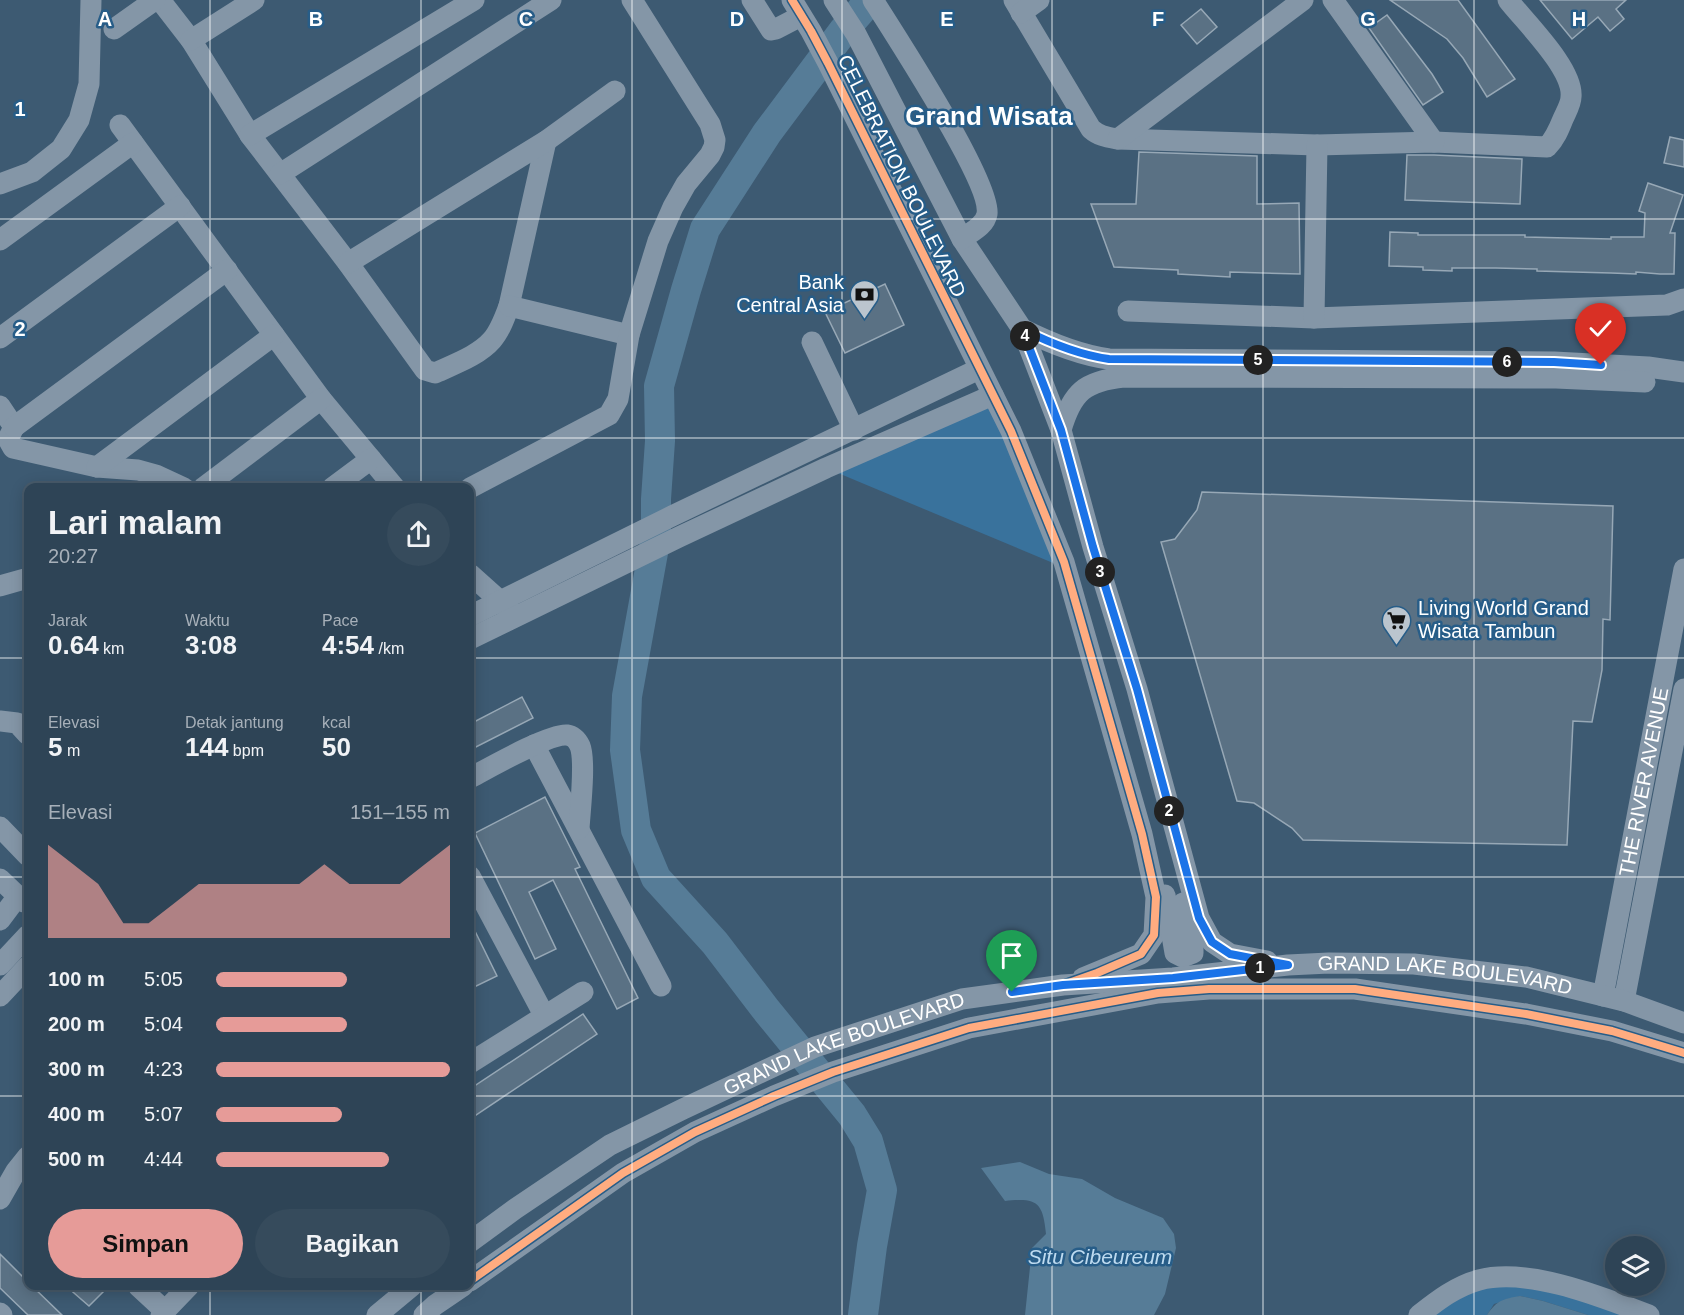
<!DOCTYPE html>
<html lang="id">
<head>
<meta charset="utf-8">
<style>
	:root { --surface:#2e4456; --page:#364b5c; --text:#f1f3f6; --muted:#a7b0b9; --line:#495c6c; --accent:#e69b98 }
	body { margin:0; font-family:Arial,sans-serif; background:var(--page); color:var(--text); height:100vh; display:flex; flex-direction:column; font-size:22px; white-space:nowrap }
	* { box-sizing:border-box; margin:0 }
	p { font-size:20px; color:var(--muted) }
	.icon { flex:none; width:33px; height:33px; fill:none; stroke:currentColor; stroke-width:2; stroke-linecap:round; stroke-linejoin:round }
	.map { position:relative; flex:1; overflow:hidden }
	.details { position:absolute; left:24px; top:483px; width:450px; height:807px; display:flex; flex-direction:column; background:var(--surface); border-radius:12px; box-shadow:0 3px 15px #0003,0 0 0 2px var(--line) }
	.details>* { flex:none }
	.tools { position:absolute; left:1605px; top:1236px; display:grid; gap:12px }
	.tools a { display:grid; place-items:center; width:60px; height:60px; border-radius:50%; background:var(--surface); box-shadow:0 3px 15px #0003,0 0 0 2px var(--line); font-size:30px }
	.pin { position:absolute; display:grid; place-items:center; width:51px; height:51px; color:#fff; margin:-62px -26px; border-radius:50% 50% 50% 0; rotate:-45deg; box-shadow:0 0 6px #0007 }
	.pin .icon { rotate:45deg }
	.km { position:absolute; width:30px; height:30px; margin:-15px; border-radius:50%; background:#222; color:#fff; font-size:16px; line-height:30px; text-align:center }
	.round { display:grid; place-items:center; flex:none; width:63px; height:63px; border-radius:32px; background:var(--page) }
	.headline { display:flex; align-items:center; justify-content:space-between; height:102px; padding:0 24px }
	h1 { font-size:33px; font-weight:700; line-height:45px }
	.metrics { display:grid; grid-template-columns:repeat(3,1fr); gap:9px; height:102px; padding:6px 24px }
	.metrics div { display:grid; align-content:center }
	.metrics b { font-size:26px; font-weight:700 }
	.metrics small { font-size:16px; font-weight:400 }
	.metrics p { font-size:16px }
	.chart { height:168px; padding:12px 24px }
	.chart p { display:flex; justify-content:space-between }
	.chart svg { width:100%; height:108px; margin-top:6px; fill:var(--accent); opacity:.7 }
	.cta { display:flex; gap:12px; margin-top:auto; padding:12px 24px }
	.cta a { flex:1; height:69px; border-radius:36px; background:var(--accent); color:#111; font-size:24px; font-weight:700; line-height:69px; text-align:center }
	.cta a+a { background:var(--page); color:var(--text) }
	ul { padding:0 24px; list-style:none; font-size:20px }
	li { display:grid; grid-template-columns:96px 72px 1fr; align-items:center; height:45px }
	li i { height:15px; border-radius:8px; background:var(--accent) }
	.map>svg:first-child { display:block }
</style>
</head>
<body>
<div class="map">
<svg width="1684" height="1315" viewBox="0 0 1684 1315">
	<rect width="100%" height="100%" fill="#3d5a72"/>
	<path fill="#39729c" d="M 993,395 L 1065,568 L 826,468 Z
		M 1497,1277 L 1649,1315 L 1588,1315 L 1543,1301 L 1520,1296 L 1494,1304 L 1487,1315 L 1419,1315 Z"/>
	<path fill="#567c97" d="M 1020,1162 L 1049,1174 L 1082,1179 L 1115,1198 L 1163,1218 L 1174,1234 L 1176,1248 L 1165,1294 L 1154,1315 L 1025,1315 L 1032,1248 L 1046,1234 C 1043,1201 1036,1198 1005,1201 L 981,1168 Z
		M 1520,1296 L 1543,1301 L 1588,1315 L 1487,1315 C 1497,1300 1503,1299 1520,1296 Z"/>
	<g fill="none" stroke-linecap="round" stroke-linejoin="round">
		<path stroke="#567c97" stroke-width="30" d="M 863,1315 L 872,1246 L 882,1190 L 868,1141 L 852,1115 L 767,1011 L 715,943 L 656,878 L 636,830 L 625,750 L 627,696 L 656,536 L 656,499 L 660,441 L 659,386 L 686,290 L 705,229 L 767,133 L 844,30 L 870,0"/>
	</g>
	<path fill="#5a7184" stroke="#97a8b6" stroke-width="1.5" d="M 1390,0 L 1458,0 L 1515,79 L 1487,97 L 1463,58 L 1447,39 Z
		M 1540,0 L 1626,0 L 1616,9 L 1624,19 L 1610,31 L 1598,17 L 1572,39 Z
		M 1201,9 L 1217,27 L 1197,44 L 1181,25 Z
		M 1387,15 L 1432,74 L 1443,92 L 1423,105 L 1369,28 Z
		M 1670,137 L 1684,140 L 1684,167 L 1664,163 Z
		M 1139,152 L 1257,156 L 1257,204 L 1299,203 L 1300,274 L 1230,272 L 1230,277 L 1178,274 L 1178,270 L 1114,267 L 1091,204 L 1136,204 Z
		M 1407,155 L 1434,155 L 1522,159 L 1520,204 L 1405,200 Z
		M 1648,183 L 1683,195 L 1670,233 L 1675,233 L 1674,274 L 1660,274 L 1636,272 L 1636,274 L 1611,273 L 1537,271 L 1537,269 L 1496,268 L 1452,268 L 1452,271 L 1423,270 L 1423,267 L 1389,266 L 1390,232 L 1418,233 L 1418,235 L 1525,235 L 1525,237 L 1611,239 L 1611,237 L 1644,237 L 1645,213 L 1639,211 Z
		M 885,284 L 904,325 L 845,353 L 825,312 Z
		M 1202,492 L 1613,506 L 1610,620 L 1603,619 L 1602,670 L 1592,722 L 1573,721 L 1567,845 L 1303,840 L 1292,828 L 1254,803 L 1237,801 L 1161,542 L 1175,539 L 1197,510 Z
		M 522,697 L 533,718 L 470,750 L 470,724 Z
		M 545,797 L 580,867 L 575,869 L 638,998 L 617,1009 L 553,880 L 529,892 L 556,949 L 535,959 L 475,833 Z
		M 470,921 L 497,976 L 470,989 Z
		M 583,1014 L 597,1034 L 470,1119 L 470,1089 Z
		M 0,1254 L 28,1282 L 28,1286 L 32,1286 L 62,1315 L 28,1315 L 0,1288 Z
		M 66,1286 L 109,1286 L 89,1306 Z"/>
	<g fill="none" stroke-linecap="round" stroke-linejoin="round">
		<g stroke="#8496a7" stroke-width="21">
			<path d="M 160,0 L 191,40 L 250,135 L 348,263 L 425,370 L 435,373 C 454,364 478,356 492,340 C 500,331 505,317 509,306 L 546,141"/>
			<path d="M 752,0 L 771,30 L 776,29 L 801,16"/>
			<path d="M 792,0 L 811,31 L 828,63 L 1011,431 L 1064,562 L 1142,834 L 1156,897 L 1154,935 L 1141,954 L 1083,978"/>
			<path d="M 834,0 L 856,34 L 962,239 L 1022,329 L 1061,430 L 1093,547 L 1137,689 L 1199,918 L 1212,942 L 1230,954 L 1267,961"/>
			<path d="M 873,0 C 894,33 992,184 987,214 C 985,226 971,232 962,239"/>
			<path d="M 1014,0 L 1091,129 C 1099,136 1107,137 1118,139 L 1317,145 L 1434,142 L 1547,147 C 1555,139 1559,129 1563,119 C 1566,112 1571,104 1571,97 C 1574,69 1525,22 1508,0"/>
			<path d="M 1333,0 L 1434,142"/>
			<path d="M 1021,13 L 1039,0"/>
			<path d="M 114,29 L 155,0"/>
			<path d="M 191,40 L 254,0"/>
			<path d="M 120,125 L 321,399 L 395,488"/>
			<path d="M 250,135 L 474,0"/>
			<path d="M 1118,139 L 1303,0"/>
			<path d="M 280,174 L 551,0"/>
			<path d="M 0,184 L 32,172 L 61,149 L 79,120 L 89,84 L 91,0"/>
			<path d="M 0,240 L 133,143"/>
			<path d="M 348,263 L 546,141 L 615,91"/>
			<path d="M 509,306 L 629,335"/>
			<path d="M 1128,311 L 1314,318 L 1667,305 L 1684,299"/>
			<path d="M 1314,318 L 1317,145"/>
			<path d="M 1022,329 C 1050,343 1079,355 1109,359 L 1554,362 L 1648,367 L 1684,372"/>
			<path d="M 0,338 L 180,206"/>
			<path d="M 812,342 L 854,430"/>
			<path d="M 0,406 L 14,427 L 8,439 L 13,448 L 97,467 L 138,470 L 156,475 L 184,488"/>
			<path d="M 14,427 L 227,270"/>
			<path d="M 1061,430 C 1072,392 1085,381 1124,377 L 1556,378 L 1645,382"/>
			<path d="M 97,467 L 274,335"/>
			<path d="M 203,488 L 321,399"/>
			<path d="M 332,488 L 371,459"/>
			<path d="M 470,488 L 609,415 L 618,399 L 629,335 L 658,241 L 673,207 L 686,184 L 710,155 L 714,147 L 715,140 L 710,124 L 632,0"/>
			<path d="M 470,574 L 510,610"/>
			<path d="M 0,586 L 28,578"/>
			<path d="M 470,616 L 672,516 L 979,369"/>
			<path d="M 470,639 L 679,537 L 826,468 L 993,395"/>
			<path d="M 0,721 L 17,723 L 28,735"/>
			<path d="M 534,745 L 661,986"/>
			<path d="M 470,778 C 487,769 550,733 567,735 C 574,736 577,740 580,746 C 586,761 580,811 579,829"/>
			<path d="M 0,827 L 28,856"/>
			<path d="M 470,876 L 544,1015"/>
			<path d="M 0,879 L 24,902"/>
			<path d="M 1165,895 L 1175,953 L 1183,957 L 1193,953 L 1193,945 L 1183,903"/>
			<path d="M 0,920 L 18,896"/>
			<path d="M 0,965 L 28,935"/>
			<path d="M 0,996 L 28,966"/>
			<path id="s1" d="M 1603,996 L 1684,569"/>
			<path d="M 1624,1001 L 1684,689"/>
			<path d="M 470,1063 L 583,992"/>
			<path d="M 0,1199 L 16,1171 L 28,1156"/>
			<path id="s2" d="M 470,1242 L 515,1209 L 610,1145 L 683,1109 L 815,1047 L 962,999 L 1063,985 L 1173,978 L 1288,965 L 1329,963 L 1414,964 L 1526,977 L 1624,1001 L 1684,1023"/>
			<path d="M 470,1281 L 623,1173 L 695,1132 L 774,1096 L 833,1072 L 969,1028 L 1158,993 L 1209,989 L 1355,989 L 1526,1014 L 1612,1031 L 1684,1053"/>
			<path d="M 138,1286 L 165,1311"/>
			<path d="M 0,1313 L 2,1315"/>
			<path d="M 161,1315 L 189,1286"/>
			<path d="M 377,1315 L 412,1286"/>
			<path d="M 424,1315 L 435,1305 L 463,1286"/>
			<path d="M 1419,1315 C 1437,1301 1456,1286 1479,1280 C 1529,1267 1602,1297 1649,1315"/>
		</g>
		<defs>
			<path id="cycleway" d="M 792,0 L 811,31 L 828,63 L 1011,431 L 1064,562 L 1142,834 L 1156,897 L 1154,935 L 1141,954 L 1097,973 L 1063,985
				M 470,1281 L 623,1173 L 695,1132 L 774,1096 L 833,1072 L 969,1028 L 1158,993 L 1209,989 L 1355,989 L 1526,1014 L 1612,1031 L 1684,1053"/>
		</defs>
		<use href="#cycleway" stroke="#275d88" stroke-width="11"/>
		<use href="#cycleway" stroke="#ffac80" stroke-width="8"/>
	</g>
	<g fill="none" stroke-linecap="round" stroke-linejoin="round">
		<defs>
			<path id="route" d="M 1012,992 L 1063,985 L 1173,978 L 1288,965 L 1230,954 L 1212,942 L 1199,918 L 1137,689 L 1093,547 L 1061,430 L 1022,329 C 1050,343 1079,355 1109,359 L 1554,362 L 1601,365"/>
		</defs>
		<use href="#route" stroke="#fff" stroke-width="12"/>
		<use href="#route" stroke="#1a73e8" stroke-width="8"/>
	</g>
	<path fill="none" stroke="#fff" stroke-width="1.5" stroke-opacity="0.55" d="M 210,0 L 210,488M 421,0 L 421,488M 632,0 L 632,1315M 842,0 L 842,1315M 1052,0 L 1052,1315M 1263,0 L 1263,1315M 1474,0 L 1474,1315M 0,219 L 1684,219M 0,438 L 1684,438M 0,658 L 28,658M 470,658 L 1684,658M 0,877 L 28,877M 470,877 L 1684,877M 0,1096 L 28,1096M 470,1096 L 1684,1096M 210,1286 L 210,1315M 421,1286 L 421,1315"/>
	<defs>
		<symbol id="bank-pin" viewBox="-11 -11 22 30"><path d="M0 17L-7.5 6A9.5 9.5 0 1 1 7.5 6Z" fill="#bbc5ce" stroke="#275d88"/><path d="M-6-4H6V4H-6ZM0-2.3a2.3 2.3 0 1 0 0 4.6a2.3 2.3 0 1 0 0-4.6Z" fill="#111"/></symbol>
		<symbol id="supermarket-pin" viewBox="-11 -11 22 30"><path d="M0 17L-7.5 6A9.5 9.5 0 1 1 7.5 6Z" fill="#bbc5ce" stroke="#275d88"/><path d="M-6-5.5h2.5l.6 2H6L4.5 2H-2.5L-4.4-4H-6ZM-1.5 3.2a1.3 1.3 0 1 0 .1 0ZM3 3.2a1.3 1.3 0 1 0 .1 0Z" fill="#111"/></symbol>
	</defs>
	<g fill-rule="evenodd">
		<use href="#bank-pin" x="848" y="278" width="33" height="45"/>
		<use href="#supermarket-pin" x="1380" y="604" width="33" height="45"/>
	</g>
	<g text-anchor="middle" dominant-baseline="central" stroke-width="5" stroke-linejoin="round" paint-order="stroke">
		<g font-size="20" fill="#fff" stroke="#275d88">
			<text transform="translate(902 176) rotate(64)">CELEBRATION BOULEVARD</text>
			<text stroke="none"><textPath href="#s1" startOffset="218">THE RIVER AVENUE</textPath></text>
			<text stroke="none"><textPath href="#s2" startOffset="1038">GRAND LAKE BOULEVARD</textPath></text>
			<text stroke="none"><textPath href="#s2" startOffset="426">GRAND LAKE BOULEVARD</textPath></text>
		</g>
		<g font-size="20" fill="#fff" stroke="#275d88" text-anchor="end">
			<text x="844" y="282">Bank<tspan x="844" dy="23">Central Asia</tspan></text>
			<text x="1418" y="608" text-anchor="start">Living World Grand<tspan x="1418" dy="23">Wisata Tambun</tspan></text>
		</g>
		<g font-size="21" font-style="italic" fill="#bedbf0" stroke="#275d88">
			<text x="1100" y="1256">Situ Cibeureum</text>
		</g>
		<g font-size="26" font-weight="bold" fill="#fff" stroke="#275d88">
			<text x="989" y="116">Grand Wisata</text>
		</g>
	</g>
	<g font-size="20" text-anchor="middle" font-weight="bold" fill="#fff" stroke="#275d88" stroke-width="5" stroke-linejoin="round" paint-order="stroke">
		<text x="105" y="26">A</text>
		<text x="316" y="26">B</text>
		<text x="526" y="26">C</text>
		<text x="737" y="26">D</text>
		<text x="947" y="26">E</text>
		<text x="1158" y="26">F</text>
		<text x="1368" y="26">G</text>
		<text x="1579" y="26">H</text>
		<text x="20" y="116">1</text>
		<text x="20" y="336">2</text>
	</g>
</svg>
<div class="tools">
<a><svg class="icon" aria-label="layers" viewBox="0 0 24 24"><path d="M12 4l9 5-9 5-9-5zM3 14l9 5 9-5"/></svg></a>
</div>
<div class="pin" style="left:1012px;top:992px;background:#1e9e55"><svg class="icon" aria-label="arrive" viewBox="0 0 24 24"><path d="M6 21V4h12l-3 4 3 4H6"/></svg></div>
<div class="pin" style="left:1601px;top:365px;background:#d93025"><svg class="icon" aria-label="check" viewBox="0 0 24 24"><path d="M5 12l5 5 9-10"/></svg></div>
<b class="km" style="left:1260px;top:968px">1</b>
<b class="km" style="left:1169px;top:811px">2</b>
<b class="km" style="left:1100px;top:572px">3</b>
<b class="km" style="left:1025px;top:336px">4</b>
<b class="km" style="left:1258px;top:360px">5</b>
<b class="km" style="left:1507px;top:362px">6</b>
<section class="details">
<div class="headline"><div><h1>Lari malam</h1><p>20:27</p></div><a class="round"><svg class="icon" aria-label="share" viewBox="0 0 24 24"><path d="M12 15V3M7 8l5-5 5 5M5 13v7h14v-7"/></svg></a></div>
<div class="metrics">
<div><p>Jarak</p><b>0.64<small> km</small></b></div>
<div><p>Waktu</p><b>3:08</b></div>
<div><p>Pace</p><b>4:54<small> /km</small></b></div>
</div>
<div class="metrics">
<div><p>Elevasi</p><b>5<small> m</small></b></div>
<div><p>Detak jantung</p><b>144<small> bpm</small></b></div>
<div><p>kcal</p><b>50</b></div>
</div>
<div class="chart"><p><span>Elevasi</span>151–155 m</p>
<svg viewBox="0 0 160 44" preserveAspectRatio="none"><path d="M0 44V6L10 14L20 22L30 38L40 38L50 30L60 22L70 22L80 22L90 22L100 22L110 14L120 22L130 22L140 22L150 14L160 6V44z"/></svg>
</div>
<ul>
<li><b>100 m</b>5:05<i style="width:56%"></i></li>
<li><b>200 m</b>5:04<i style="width:56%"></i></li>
<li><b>300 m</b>4:23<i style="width:100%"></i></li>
<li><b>400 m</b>5:07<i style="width:54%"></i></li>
<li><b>500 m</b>4:44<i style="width:74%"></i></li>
</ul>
<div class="cta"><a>Simpan</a><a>Bagikan</a></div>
</section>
</div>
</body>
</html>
